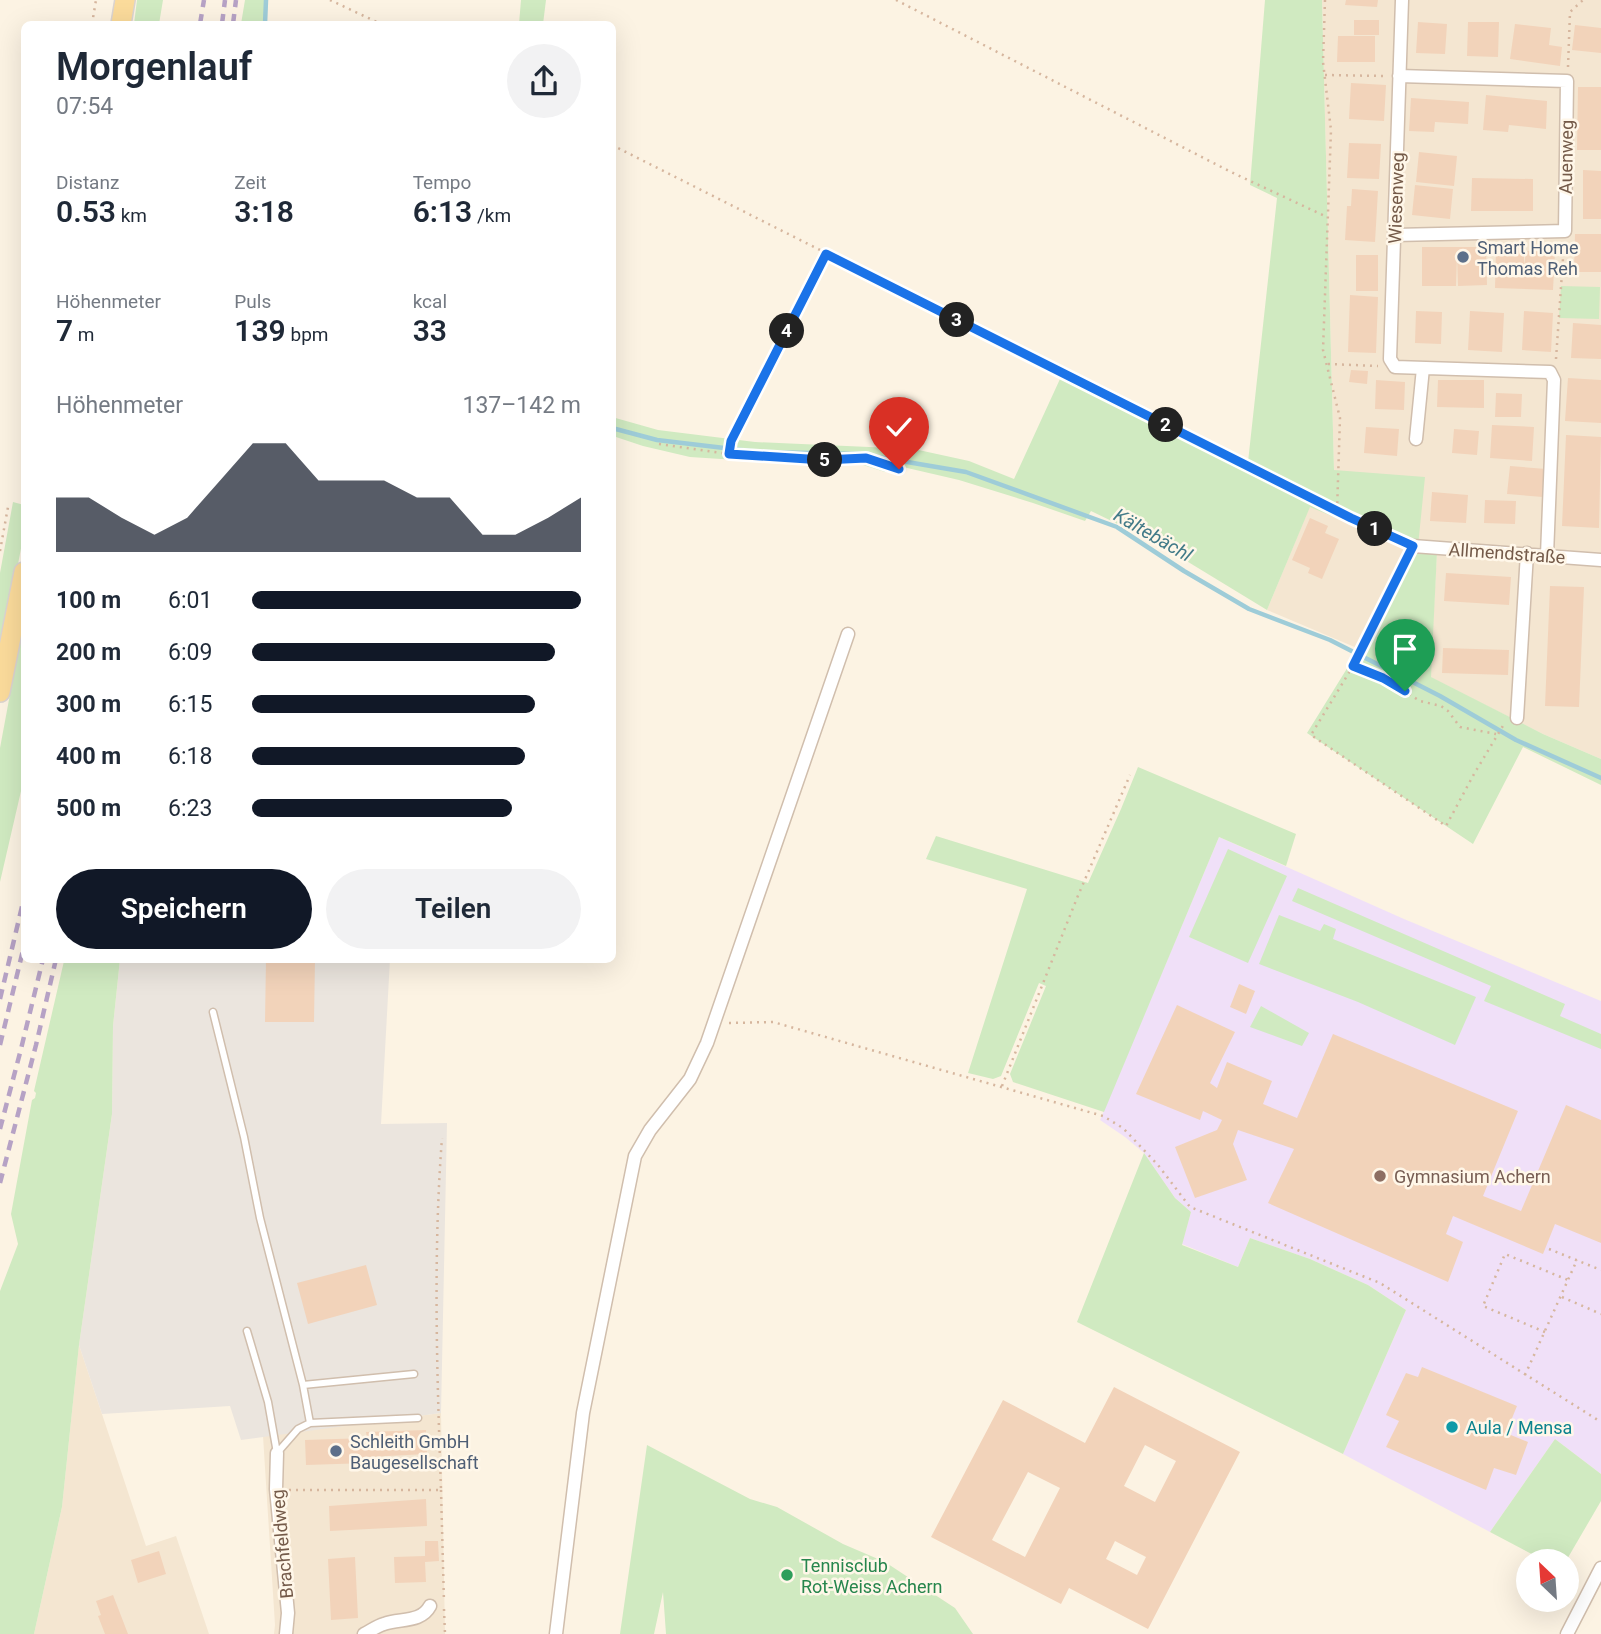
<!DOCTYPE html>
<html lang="de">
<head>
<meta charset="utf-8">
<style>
	:root { --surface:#fff; --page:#f2f2f3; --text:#1f2937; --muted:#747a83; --accent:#111827 }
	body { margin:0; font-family:Roboto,sans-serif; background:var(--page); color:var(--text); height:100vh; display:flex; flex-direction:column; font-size:26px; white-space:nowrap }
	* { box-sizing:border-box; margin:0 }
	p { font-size:23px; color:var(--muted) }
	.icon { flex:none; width:38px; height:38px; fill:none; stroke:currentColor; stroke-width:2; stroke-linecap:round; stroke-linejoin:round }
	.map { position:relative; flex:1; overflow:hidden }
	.sheet { position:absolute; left:21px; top:21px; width:595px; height:942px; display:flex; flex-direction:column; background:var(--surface); border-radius:10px; box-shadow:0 7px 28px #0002 }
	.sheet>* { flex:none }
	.needle { width:46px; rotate:335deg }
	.buttons { position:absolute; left:1516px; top:1549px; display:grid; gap:14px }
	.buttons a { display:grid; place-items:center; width:63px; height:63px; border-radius:50%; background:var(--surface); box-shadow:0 7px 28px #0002; font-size:35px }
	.pin { position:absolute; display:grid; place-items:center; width:60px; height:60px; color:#fff; margin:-72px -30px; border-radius:50% 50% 50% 0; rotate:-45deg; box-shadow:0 0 7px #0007 }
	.pin .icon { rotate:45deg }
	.km { position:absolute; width:35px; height:35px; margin:-18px; border-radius:50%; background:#222; color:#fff; font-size:19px; line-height:35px; text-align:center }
	.round { display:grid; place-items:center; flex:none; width:74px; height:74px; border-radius:37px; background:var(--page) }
	.headline { display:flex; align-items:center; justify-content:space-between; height:119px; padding:0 35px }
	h1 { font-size:38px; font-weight:600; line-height:52px }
	.figures { display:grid; grid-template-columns:repeat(3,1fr); gap:10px; height:119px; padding:7px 35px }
	.figures div { display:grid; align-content:center }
	.figures b { font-size:30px; font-weight:600 }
	.figures small { font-size:19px; font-weight:400 }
	.figures p { font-size:19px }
	.chart { height:196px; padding:14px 35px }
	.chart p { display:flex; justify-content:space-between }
	.chart svg { width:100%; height:126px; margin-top:7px; fill:var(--accent); opacity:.7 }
	.button { display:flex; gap:14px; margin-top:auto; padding:14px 35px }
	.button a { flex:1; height:80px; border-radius:42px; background:var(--accent); color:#fff; font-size:28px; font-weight:600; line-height:80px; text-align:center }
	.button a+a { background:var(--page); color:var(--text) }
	ul { padding:0 35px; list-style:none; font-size:23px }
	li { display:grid; grid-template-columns:112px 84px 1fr; align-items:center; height:52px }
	li i { height:18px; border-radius:9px; background:var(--accent) }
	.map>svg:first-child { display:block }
</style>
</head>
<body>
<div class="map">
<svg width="1601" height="1634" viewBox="0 0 1601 1634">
	<rect width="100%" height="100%" fill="#fcf3e3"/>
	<path fill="#f4e6d1" d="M 1322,0 L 1601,0 L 1601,759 L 1543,734 L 1430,677 L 1437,552 L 1416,550 L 1334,470 Z
		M 1310,506 L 1403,546 L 1404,554 L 1383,600 L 1357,648 L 1267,610 Z
		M 79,1345 L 146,1546 L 176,1536 L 209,1634 L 34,1634 L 62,1507 Z
		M 441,1413 L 445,1634 L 274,1634 L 275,1625 L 263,1436 Z"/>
	<path fill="#ebe5de" d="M 120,959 L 390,959 L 381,1124 L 447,1123 L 441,1413 L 241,1440 L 230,1406 L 102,1414 L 79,1345 L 112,1114 L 113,1026 Z"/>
	<path fill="#f0e0f8" d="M 1219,837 L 1404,919 L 1601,1001 L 1601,1474 L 1555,1439 L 1490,1532 L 1343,1454 L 1406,1310 L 1368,1285 L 1310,1259 L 1250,1238 L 1238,1267 L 1182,1244 L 1191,1212 L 1175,1198 L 1144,1153 L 1125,1137 L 1100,1120 Z"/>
	<path fill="#d0eac1" d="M 137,0 L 163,0 L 159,24 L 134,24 Z
		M 245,0 L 267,0 L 263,24 L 241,24 Z
		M 521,0 L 546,0 L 543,24 L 519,24 Z
		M 1265,0 L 1322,0 L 1334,470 L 1425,477 L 1418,546 L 1403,546 L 1310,507 L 1267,610 L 1157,543 L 1091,511 L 1085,521 L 1033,503 L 959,480 L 903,467 L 885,472 L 863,465 L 799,464 L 690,457 L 643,446 L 613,436 L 612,417 L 658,430 L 755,442 L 914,449 L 969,461 L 1014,479 L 1060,379 L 1247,471 L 1277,198 L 1250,185 Z
		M 1561,286 L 1600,287 L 1599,319 L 1559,318 Z
		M 13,502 L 24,505 L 24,533 L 0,657 L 0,573 Z
		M 1416,550 L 1437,552 L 1431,677 L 1543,734 L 1601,759 L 1601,785 L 1523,747 L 1473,844 L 1307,733 L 1351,662 L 1360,665 L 1370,639 L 1412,555 Z
		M 24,619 L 24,778 L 0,882 L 0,748 Z
		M 1138,767 L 1296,834 L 1286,866 L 1219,837 L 1104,1112 L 1013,1082 L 1010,1074 L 1046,986 L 1039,983 L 1001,1076 L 993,1079 L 968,1073 L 1027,889 L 926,859 L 936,836 L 1088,883 L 1121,809 Z
		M 1228,849 L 1287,876 L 1248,963 L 1189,937 Z
		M 1298,888 L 1565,1004 L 1560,1016 L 1601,1034 L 1601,1049 L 1484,1001 L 1491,986 L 1292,901 Z
		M 1279,915 L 1320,931 L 1324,924 L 1336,929 L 1333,939 L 1476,997 L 1455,1045 L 1358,1002 L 1259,964 Z
		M 68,959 L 120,959 L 113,1026 L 112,1114 L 79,1345 L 62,1507 L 34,1634 L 0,1634 L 0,1291 L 18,1244 L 11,1214 L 32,1100 L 35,1098 L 36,1093 L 34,1091 L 64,961 L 67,961 Z
		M 1261,1006 L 1309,1033 L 1302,1046 L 1250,1027 Z
		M 1144,1153 L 1175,1198 L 1191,1212 L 1182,1245 L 1238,1267 L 1250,1238 L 1310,1259 L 1368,1285 L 1406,1310 L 1343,1454 L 1077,1322 Z
		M 1555,1439 L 1601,1474 L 1601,1501 L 1566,1561 L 1545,1561 L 1490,1532 Z
		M 647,1445 L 750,1499 L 777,1507 L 843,1544 L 885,1562 L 955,1608 L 973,1634 L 666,1634 L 663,1592 L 654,1634 L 620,1634 Z"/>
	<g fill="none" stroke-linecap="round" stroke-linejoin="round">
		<path stroke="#9eccd8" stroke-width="4.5" d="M 265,24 L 266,0
			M 612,428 L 657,440 L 758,452 L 860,454 L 966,472 L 1117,527 L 1184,571 L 1249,609 L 1330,640 L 1440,696 L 1516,740 L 1601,778"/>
	</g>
	<path fill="#f2d3ba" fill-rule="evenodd" d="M 1346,0 L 1378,0 L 1377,7 L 1345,5 Z
		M 1354,20 L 1379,20 L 1379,35 L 1354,35 Z
		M 1418,22 L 1447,24 L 1445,54 L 1416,53 Z
		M 1468,22 L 1499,22 L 1498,57 L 1467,56 Z
		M 1515,24 L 1551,28 L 1549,45 L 1562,47 L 1560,66 L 1510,59 Z
		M 1575,25 L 1601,28 L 1601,53 L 1572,50 Z
		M 1338,36 L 1375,36 L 1375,62 L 1337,62 Z
		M 1351,83 L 1386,85 L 1384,121 L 1349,119 Z
		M 1578,87 L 1601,87 L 1601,150 L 1577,150 Z
		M 1486,95 L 1547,101 L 1546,129 L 1509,125 L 1508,132 L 1483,130 Z
		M 1411,98 L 1469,102 L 1468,124 L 1435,122 L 1434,132 L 1409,131 Z
		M 1349,143 L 1381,144 L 1379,179 L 1347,178 Z
		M 1419,152 L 1457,156 L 1454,186 L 1416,182 Z
		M 1583,170 L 1601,171 L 1601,219 L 1583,219 Z
		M 1472,178 L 1533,179 L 1533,211 L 1471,211 Z
		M 1415,185 L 1453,189 L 1450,219 L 1412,215 Z
		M 1352,189 L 1378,191 L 1375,242 L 1345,240 L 1347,206 L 1351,206 Z
		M 1575,234 L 1601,234 L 1601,272 L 1574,272 Z
		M 1422,247 L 1486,247 L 1487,285 L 1458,286 L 1457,255 L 1456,286 L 1422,286 Z
		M 1496,250 L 1524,250 L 1524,267 L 1526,251 L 1555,252 L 1553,290 L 1495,288 Z
		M 1356,255 L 1378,255 L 1378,291 L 1356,291 Z
		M 1350,295 L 1378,297 L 1376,353 L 1348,352 Z
		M 1416,311 L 1442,312 L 1441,344 L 1415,343 Z
		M 1470,311 L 1504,313 L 1502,352 L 1468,350 Z
		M 1524,311 L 1553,313 L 1551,352 L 1522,350 Z
		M 1573,323 L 1601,325 L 1601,359 L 1571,358 Z
		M 1351,370 L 1368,371 L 1367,384 L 1349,382 Z
		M 1568,378 L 1601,380 L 1601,423 L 1565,421 Z
		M 1376,380 L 1405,382 L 1404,410 L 1375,409 Z
		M 1438,380 L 1484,380 L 1484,408 L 1437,407 Z
		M 1496,393 L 1522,394 L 1521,417 L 1495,417 Z
		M 1492,425 L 1534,427 L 1532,461 L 1490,458 Z
		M 1366,427 L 1399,429 L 1397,456 L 1364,453 Z
		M 1454,429 L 1479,431 L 1477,455 L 1452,453 Z
		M 1566,435 L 1601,437 L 1599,528 L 1562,526 Z
		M 1510,466 L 1546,469 L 1543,497 L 1507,494 Z
		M 1432,492 L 1468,495 L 1466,523 L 1430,521 Z
		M 1485,500 L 1516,501 L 1515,524 L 1484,523 Z
		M 1310,518 L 1328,526 L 1325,533 L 1339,539 L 1322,579 L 1308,573 L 1310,568 L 1292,560 Z
		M 1446,573 L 1511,577 L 1509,605 L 1444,601 Z
		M 1550,586 L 1584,587 L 1579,707 L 1545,706 Z
		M 1443,648 L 1509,650 L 1508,675 L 1442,673 Z
		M 266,959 L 315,959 L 314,1022 L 265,1022 Z
		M 1239,984 L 1255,991 L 1246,1014 L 1230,1007 Z
		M 1177,1005 L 1235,1032 L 1210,1083 L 1217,1088 L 1227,1062 L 1272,1081 L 1263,1104 L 1297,1118 L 1333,1034 L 1518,1111 L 1483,1196 L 1521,1211 L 1566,1105 L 1601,1120 L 1601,1243 L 1555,1224 L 1543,1254 L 1453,1216 L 1446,1234 L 1463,1242 L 1448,1282 L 1268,1203 L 1294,1149 L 1238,1130 L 1233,1144 L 1247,1180 L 1195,1198 L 1175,1147 L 1217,1130 L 1222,1120 L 1203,1111 L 1200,1120 L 1136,1094 Z
		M 366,1265 L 377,1305 L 308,1324 L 297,1283 Z
		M 1422,1367 L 1517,1406 L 1506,1433 L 1528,1442 L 1516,1475 L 1494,1468 L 1486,1490 L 1386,1447 L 1399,1421 L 1386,1415 L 1406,1373 L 1418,1377 Z
		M 1114,1387 L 1240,1452 L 1148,1629 L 1069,1588 L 1061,1604 L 931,1537 L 1003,1400 L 1085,1443 ZM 1145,1445 L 1176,1461 L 1155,1502 L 1124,1486 ZM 1028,1472 L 1060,1488 L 1025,1557 L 992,1540 ZM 1115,1541 L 1146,1557 L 1137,1575 L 1106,1559 Z
		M 426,1430 L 427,1454 L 367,1457 L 368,1463 L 306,1465 L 305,1440 L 367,1438 L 366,1432 Z
		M 426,1499 L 427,1526 L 330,1531 L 329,1506 Z
		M 425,1541 L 438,1541 L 439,1561 L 425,1562 L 426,1582 L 395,1583 L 394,1557 L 425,1556 Z
		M 159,1551 L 166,1574 L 138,1583 L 131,1560 Z
		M 355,1557 L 358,1618 L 331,1620 L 328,1559 Z
		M 113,1595 L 128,1634 L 105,1634 L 98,1616 L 101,1615 L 96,1601 Z"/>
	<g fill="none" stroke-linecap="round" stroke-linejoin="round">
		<defs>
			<path id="lane" d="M 213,1012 L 244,1137 L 260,1218 L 303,1385
				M 247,1331 L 268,1402 L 277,1453
				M 310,1423 L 303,1385 L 414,1374
				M 277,1453 L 298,1429 L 310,1423 L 418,1418"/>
			<path id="street" d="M 1402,0 L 1390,359 L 1395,367 L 1550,372 L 1554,380 L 1547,555
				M 1395,235 L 1565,231 L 1567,81 L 1399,76
				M 1416,439 L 1423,368
				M 1413,546 L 1601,560
				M 1517,718 L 1527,553
				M 277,1453 L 276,1489 L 288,1613 L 286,1634
				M 364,1634 C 370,1631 377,1626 384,1624 C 400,1618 421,1623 430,1606
				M 556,1634 L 583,1413 L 635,1156 L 650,1130 L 690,1079 L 707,1043 L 848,634
				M 1567,1634 L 1601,1568"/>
			<path id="primary" d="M 121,24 L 125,0
				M 0,692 L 24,572"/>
		</defs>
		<use href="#lane" stroke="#d0bead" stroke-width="9"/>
		<use href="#street" stroke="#d0bead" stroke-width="15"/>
		<use href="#primary" stroke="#dbd4d0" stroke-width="22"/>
		<path stroke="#d6b69e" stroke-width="2.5" stroke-dasharray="2 5" stroke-linecap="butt" d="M 330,0 L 381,24
			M 896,0 L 1231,172 L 1327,217
			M 1325,0 L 1323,62 L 1331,130 L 1323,350 L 1340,418 L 1337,511
			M 92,24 L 96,0
			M 1568,67 L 1570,12 L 1583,0
			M 1325,75 L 1384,76
			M 612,145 L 1351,518 L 1401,541
			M 1556,359 L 1564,244
			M 1328,364 L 1378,366
			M 659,444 L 729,454 L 823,460 L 866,458 L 899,469
			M 729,454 L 731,441 L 826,254
			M 0,551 L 8,507
			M 1406,559 L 1353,666 L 1311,735 L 1446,826 L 1474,774 L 1504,724
			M 1353,666 L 1383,678 L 1420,701 L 1441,706 L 1448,711 L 1460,727 L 1496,734
			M 729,1023 L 773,1022 L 1103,1116 L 1123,1128 L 1158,1165 L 1190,1207 L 1380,1283 L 1601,1422
			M 1002,1086 L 1077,898 L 1130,775
			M 1549,1249 L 1601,1270
			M 1562,1297 L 1601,1314
			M 1545,1332 L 1483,1306 L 1505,1254 L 1568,1280
			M 1525,1375 L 1577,1260
			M 289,1490 L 441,1490 C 437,1373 433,1255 442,1138
			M 441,1490 L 444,1602
			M 444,1609 L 445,1634"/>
		<use href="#lane" stroke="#fff" stroke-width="6"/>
		<use href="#street" stroke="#fff" stroke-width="12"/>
		<use href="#primary" stroke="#fbdb9b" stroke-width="19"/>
		<path stroke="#b6a2c5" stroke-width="4.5" stroke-dasharray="10 7" stroke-linecap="butt" d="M 200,24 L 204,0
			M 222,24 L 225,0
			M 233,24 L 236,0
			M 0,999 L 24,898
			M 0,1045 L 24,946
			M 0,1129 L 21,1049 L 43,959
			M 0,1183 L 36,1045 L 56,959"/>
	</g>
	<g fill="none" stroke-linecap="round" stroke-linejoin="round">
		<defs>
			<path id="route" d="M 899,469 L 866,458 L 823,460 L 729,454 L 731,441 L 826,254 L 1351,518 L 1413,546 L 1353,666 L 1383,678 L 1405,691"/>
		</defs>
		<use href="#route" stroke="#fff" stroke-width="14"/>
		<use href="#route" stroke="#1a73e8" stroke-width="9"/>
	</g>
	<g fill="#5c6f8a" stroke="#fff7e9" stroke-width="2.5">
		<circle cx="1463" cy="257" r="7"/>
		<circle cx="336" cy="1451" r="7"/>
	</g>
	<circle fill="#8d6e63" stroke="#fff7e9" stroke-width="2.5" cx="1380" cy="1176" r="7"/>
	<circle fill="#0f9aa8" stroke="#fff7e9" stroke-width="2.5" cx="1452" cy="1427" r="7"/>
	<circle fill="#2e9e5b" stroke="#fff7e9" stroke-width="2.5" cx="787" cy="1575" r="7"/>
	<g text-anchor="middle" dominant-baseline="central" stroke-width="5" stroke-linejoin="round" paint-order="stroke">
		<g font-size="18" fill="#745a49" stroke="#fff7e9">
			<text transform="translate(1566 157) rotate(-89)">Auenweg</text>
			<text transform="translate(1396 198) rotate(-88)">Wiesenweg</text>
			<text transform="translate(1507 553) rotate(4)">Allmendstraße</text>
			<text transform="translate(282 1544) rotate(-95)">Brachfeldweg</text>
		</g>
		<g font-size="18" fill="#4e5e75" stroke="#fff7e9" text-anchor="start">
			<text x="1477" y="247">Smart Home<tspan x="1477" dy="21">Thomas Reh</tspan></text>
			<text x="350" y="1441">Schleith GmbH<tspan x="350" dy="21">Baugesellschaft</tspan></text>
		</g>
		<g font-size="18" fill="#785e54" stroke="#fff7e9" text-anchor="start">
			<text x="1394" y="1176">Gymnasium Achern</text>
		</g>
		<g font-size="18" fill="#0d838f" stroke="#fff7e9" text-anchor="start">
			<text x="1466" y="1427">Aula / Mensa</text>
		</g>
		<g font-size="18" fill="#27864d" stroke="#fff7e9" text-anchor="start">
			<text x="801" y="1565">Tennisclub<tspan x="801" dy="21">Rot-Weiss Achern</tspan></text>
		</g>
		<g font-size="19" font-style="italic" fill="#427a88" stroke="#fff7e9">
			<text transform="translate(1153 535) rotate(30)">Kältebächl</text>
		</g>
	</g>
</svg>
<div class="buttons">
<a><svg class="needle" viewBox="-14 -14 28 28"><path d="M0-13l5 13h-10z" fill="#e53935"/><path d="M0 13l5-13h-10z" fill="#747a83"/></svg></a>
</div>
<div class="pin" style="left:1405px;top:691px;background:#1e9e55"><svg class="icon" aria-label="arrive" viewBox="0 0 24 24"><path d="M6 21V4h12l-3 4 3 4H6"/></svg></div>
<div class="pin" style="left:899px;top:469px;background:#d93025"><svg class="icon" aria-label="check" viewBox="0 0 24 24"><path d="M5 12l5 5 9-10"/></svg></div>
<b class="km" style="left:1375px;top:529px">1</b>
<b class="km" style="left:1166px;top:425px">2</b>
<b class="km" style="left:957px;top:320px">3</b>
<b class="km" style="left:787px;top:331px">4</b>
<b class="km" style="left:825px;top:460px">5</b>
<section class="sheet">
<div class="headline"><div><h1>Morgenlauf</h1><p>07:54</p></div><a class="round"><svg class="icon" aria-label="share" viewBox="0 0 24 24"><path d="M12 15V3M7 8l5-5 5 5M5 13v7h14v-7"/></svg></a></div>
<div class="figures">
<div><p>Distanz</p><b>0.53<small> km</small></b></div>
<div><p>Zeit</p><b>3:18</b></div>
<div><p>Tempo</p><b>6:13<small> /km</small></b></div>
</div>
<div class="figures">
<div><p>Höhenmeter</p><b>7<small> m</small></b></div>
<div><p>Puls</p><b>139<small> bpm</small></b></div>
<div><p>kcal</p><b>33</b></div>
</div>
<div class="chart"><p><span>Höhenmeter</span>137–142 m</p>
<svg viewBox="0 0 160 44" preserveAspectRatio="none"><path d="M0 44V25L10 25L20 32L30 38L40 32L50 19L60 6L70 6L80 19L90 19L100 19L110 25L120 25L130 38L140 38L150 32L160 25V44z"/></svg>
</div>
<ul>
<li><b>100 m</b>6:01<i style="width:100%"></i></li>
<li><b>200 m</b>6:09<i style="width:92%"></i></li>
<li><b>300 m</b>6:15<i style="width:86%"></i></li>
<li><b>400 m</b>6:18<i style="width:83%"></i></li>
<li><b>500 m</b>6:23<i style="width:79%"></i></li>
</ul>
<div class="button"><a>Speichern</a><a>Teilen</a></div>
</section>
</div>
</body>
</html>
